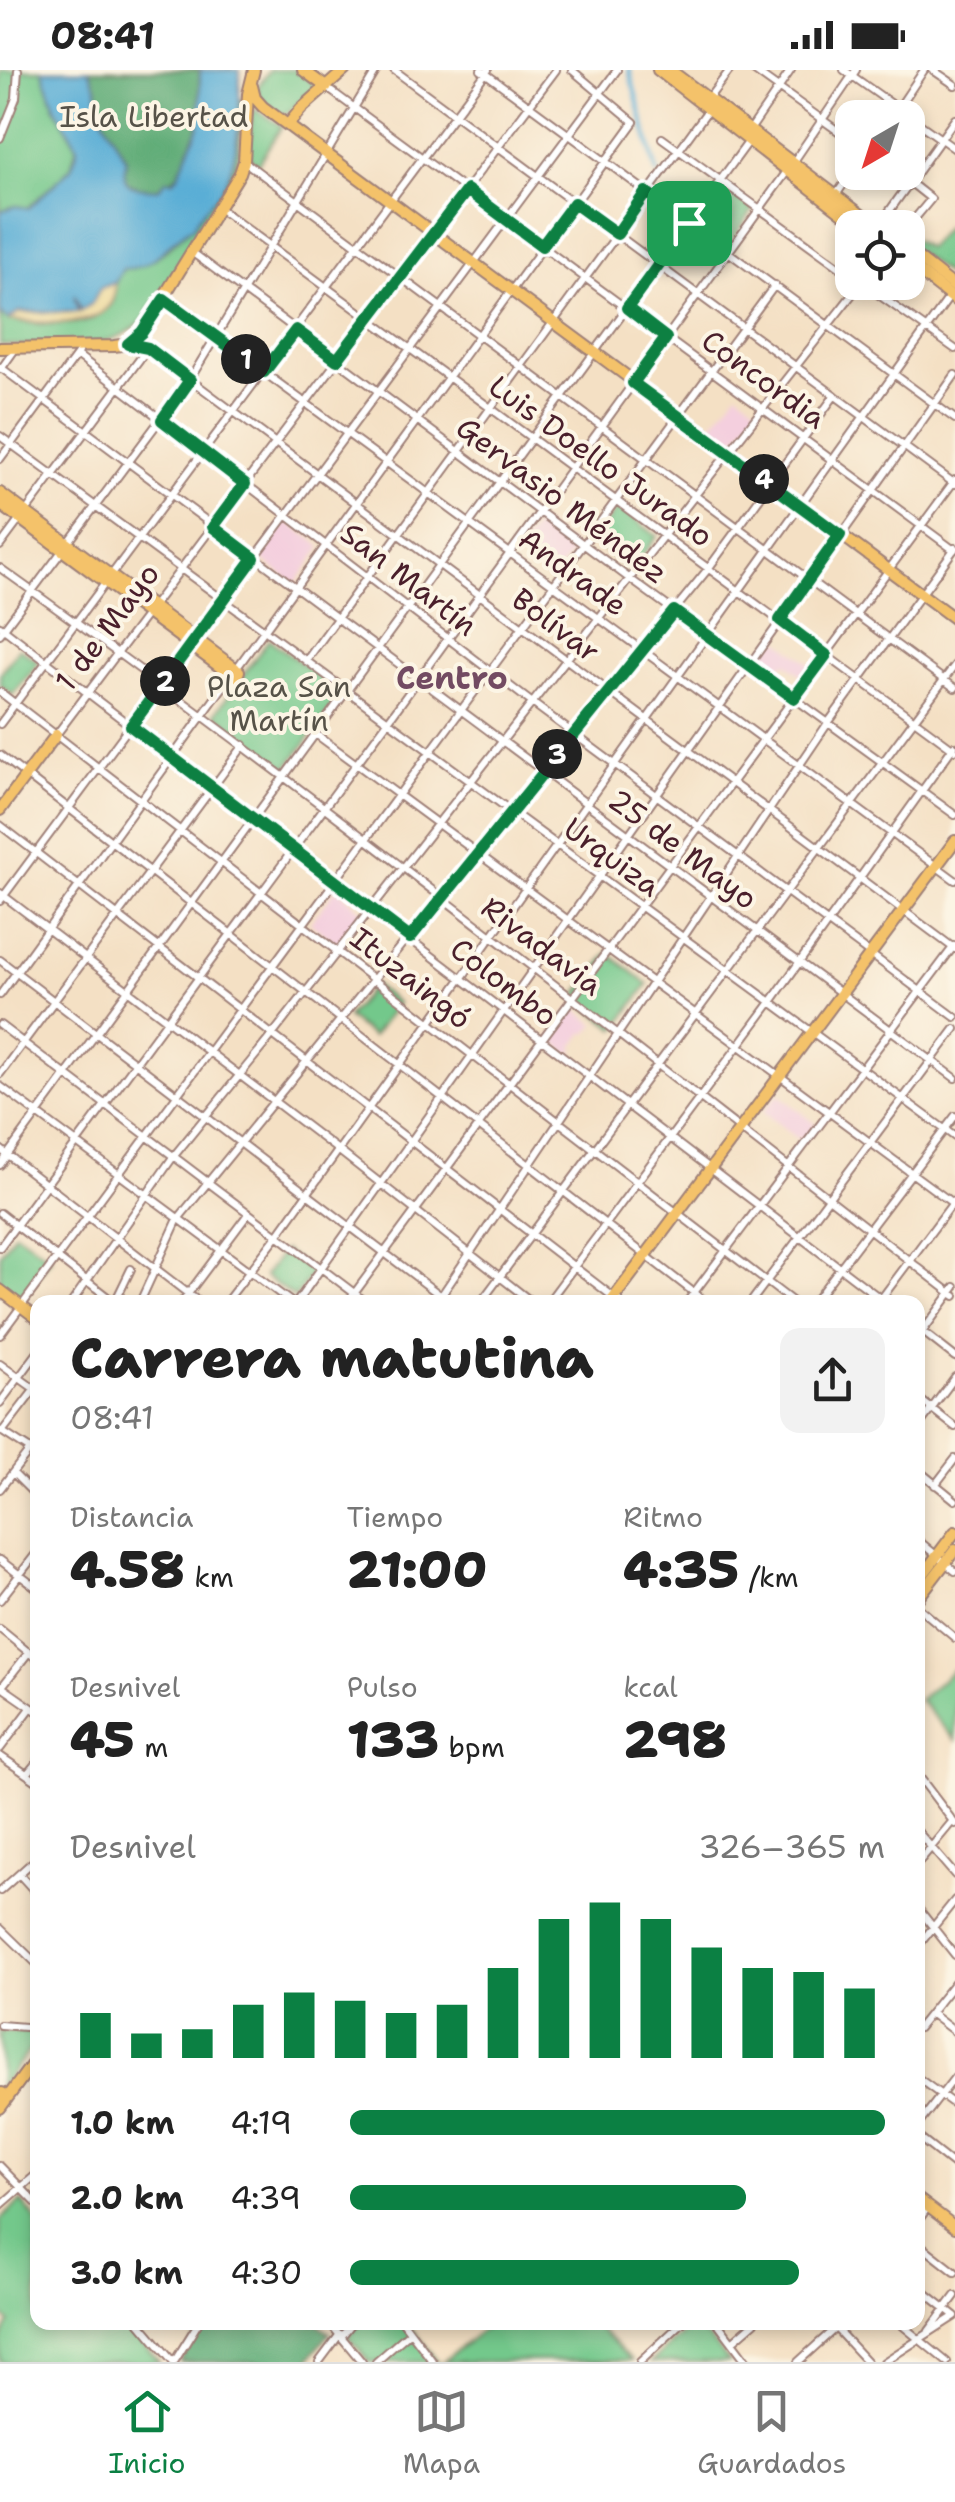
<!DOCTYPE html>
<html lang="es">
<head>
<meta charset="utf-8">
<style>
	:root { --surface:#fff; --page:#f2f2f2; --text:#222; --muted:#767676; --line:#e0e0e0; --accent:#0b8043 }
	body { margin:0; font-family:"Shantell Sans",sans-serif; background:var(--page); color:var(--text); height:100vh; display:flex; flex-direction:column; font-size:38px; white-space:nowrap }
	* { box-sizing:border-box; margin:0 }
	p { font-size:32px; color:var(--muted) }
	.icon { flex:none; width:55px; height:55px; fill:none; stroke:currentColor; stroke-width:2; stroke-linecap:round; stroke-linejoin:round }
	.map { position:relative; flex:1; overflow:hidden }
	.sheet { position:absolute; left:30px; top:1225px; width:895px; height:1035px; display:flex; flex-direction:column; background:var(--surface); border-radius:20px; box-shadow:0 5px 15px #0003 }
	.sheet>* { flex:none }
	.needle { width:65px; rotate:219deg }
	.buttons { position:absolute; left:835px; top:30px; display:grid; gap:20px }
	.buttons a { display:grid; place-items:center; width:90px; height:90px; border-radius:20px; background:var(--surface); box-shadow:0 5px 15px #0003; font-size:50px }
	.pin { position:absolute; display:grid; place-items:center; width:85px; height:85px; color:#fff; margin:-42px; border-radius:20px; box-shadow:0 5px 15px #0006 }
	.km { position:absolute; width:50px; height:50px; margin:-25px; border-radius:50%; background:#222; color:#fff; font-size:28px; line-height:50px; text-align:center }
	.round { display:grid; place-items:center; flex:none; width:105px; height:105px; border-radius:20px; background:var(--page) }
	.headline { display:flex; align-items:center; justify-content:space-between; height:170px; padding:0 40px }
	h1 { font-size:55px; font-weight:800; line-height:75px }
	.stats { display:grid; grid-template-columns:repeat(3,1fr); gap:15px; height:170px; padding:10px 40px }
	.stats div { display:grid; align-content:center }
	.stats b { font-size:50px; font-weight:800 }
	.stats small { font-size:28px; font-weight:400 }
	.stats p { font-size:28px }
	.chart { height:280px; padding:20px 40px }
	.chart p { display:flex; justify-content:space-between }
	.chart svg { width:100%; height:180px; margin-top:10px; stroke:var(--accent); stroke-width:6 }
	ul { padding:0 40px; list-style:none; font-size:32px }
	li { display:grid; grid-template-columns:160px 120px 1fr; align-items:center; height:75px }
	li i { height:25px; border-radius:12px; background:var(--accent) }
	.status { display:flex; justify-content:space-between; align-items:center; height:70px; padding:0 50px; background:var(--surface); direction:ltr }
	.status svg { height:28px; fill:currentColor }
	.tab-bar { display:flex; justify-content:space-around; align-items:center; height:140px; border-top:2px solid var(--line); background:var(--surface); font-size:28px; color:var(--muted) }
	.tab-bar a { display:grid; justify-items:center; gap:5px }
	.tab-bar .active { color:var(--accent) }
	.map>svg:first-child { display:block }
</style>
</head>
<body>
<div class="status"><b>08:41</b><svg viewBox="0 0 49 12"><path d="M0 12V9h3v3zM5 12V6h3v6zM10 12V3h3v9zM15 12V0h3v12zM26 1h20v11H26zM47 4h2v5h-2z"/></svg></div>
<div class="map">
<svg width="955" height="2292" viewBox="0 0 955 2292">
	<rect width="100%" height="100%" fill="#fcf5e5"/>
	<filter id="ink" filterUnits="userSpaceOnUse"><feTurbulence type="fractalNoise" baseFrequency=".01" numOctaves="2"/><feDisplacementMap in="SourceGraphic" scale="20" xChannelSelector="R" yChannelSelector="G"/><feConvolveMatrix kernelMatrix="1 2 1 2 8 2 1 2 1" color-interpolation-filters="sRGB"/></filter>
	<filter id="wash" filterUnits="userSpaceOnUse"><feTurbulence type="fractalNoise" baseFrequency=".0048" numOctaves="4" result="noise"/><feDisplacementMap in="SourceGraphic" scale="40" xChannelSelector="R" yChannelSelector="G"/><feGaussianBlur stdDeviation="2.25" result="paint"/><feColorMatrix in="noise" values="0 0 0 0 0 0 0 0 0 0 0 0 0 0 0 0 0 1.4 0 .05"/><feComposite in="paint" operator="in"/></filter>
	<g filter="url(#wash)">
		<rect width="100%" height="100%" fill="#f4e0c4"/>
		<path fill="#f4cfde" d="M 738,322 L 759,339 L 731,374 L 710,357 Z
			M 287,451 L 322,477 L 295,514 L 260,488 Z
			M 539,452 L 575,478 L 552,509 L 516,483 Z
			M 775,567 L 813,596 L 804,607 L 785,592 L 774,606 L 756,593 Z
			M 337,818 L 363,842 L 338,875 L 310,853 Z
			M 572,936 L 595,954 L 587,964 L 584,962 L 573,977 L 575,979 L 571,985 L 549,968 Z
			M 778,1024 L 816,1054 L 802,1072 L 763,1042 Z"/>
		<path fill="#73c88b" stroke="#5e745b" stroke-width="2.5" d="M 0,0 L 42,0 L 55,37 L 77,76 L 71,98 L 28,138 L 16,136 L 0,141 Z
			M 269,0 L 295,0 L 314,14 L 314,20 L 287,43 L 280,44 L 260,29 L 257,18 Z
			M 239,29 L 243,30 L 239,85 L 232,111 L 144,250 C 109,285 46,274 0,275 L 0,244 C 19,257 62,255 85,252 C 92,251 106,240 111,235 C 117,228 114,221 115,213 C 116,208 120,203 123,199 C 157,197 186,163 206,137 C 213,129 221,124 226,113 C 238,87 237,57 239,29 Z
			M 255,39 L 282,56 L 257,95 L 248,85 L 252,45 Z
			M 722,116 L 753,140 L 727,177 L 696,154 L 701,147 L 713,149 L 723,143 L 726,135 L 717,123 Z
			M 946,157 L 955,164 L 955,211 L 908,175 L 908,166 L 927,178 Z
			M 618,437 L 657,466 L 631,501 L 592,471 Z
			M 269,569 L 342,624 L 287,698 L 215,644 Z
			M 19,578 L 39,592 L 13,625 L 0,615 L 0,604 Z
			M 608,883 L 648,914 L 616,959 L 575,928 Z
			M 374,915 L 397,933 L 372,967 L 347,947 Z
			M 15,1162 L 51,1188 L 19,1229 L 0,1214 L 0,1184 Z
			M 284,1180 L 313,1202 L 295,1228 L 264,1206 Z
			M 955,1598 L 955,1670 L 919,1630 Z
			M 0,1962 L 38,1962 L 37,1971 L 0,2017 Z
			M 21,2131 L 37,2150 L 38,2252 L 125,2253 L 159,2292 L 0,2292 L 0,2273 L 10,2252 L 0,2244 L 0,2150 Z
			M 360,2253 L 408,2253 L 438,2292 L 370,2292 L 348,2267 Z
			M 491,2253 L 594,2253 L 632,2290 L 442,2292 Z
			M 695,2253 L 730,2292 L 651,2292 Z"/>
		<path fill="#5eac77" stroke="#546651" stroke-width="2.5" d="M 89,0 L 200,0 L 199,56 L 178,105 L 158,119 L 142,119 L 127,113 L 122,101 L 126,89 L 98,38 Z
			M 203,2252 L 318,2253 L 330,2263 L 307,2292 L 180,2292 Z"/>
		<path fill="#eeda9e" stroke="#9c7c64" stroke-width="2.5" d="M 115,213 C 119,264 43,252 9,250 L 12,245 L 20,242 L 78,242 L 73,225 L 80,240 L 103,216 Z"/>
		<path fill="#5aaed6" stroke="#526680" stroke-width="2.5" d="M 42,0 L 89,0 L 97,19 L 98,38 L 126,90 C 120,121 133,116 158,119 L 166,110 L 173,111 L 178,105 L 199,56 L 200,0 L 240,0 C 239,37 241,78 226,112 C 219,129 200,139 194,157 C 167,169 159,199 123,199 L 115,213 L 100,218 L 92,233 L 81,241 L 74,225 L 78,242 L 19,242 L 8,250 L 0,244 L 0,141 L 16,136 L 29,138 L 71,98 L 76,85 L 77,76 L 55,37 Z"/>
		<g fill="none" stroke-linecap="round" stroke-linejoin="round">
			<path stroke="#5aaed6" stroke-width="5" d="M 629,0 L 657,103"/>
		</g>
	</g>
	<g filter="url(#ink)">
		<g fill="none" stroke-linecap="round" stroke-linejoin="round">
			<defs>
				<path id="minor" d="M 394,0 L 955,414
					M 481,0 L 955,349
					M 753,0 L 852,71
					M 844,0 L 955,79
					M 933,0 L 955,15
					M 326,17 L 954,480
					M 892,48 L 924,0
					M 0,68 L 16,28 L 18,0
					M 662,68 L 852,206
					M 245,92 L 955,618
					M 897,102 L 931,129 L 907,158
					M 834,128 L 852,102
					M 220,139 L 955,680
					M 878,157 L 955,49
					M 193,183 L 630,509 L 955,745
					M 862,213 L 955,279
					M 164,229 L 955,810
					M 129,274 L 148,278 L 955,879
					M 77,285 L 531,632 L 955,947
					M 0,297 L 955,1008
					M 1,299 L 16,278
					M 0,366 L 955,1067
					M 0,389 L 79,282
					M 0,476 L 148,278
					M 0,498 C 326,731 638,981 955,1226
					M 0,556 L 885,1232
					M 0,564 L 189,311 L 377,0
					M 306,591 L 708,40 L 708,29 L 730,0
					M 236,599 L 634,52 L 572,0
					M 0,622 L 793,1232
					M 0,654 L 488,0
					M 56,665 L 556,0
					M 317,665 L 955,1135
					M 0,685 L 706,1232
					M 0,755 L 620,1232
					M 0,823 L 338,1080 L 532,1232
					M 0,831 L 617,0
					M 0,890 L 449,1232
					M 0,925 L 231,606
					M 0,955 L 366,1232
					M 0,1004 L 244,675
					M 0,1016 L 291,1232
					M 0,1079 L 199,1232
					M 0,1095 L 749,71 L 750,60 L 791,0
					M 0,1143 L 114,1232
					M 0,1177 L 388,651 L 788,100 L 856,0
					M 881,1229 L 955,1130
					M 72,1232 L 173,1087 L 273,964 L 862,212
					M 115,1232 L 131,1199
					M 140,1232 L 178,1149 L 708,499 L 835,325
					M 182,1232 L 248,1144
					M 226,1232 L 277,1166 L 950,226
					M 297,1232 L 955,305
					M 348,1232 L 955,410
					M 437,1232 L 828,653 L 955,478
					M 481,1232 L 955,595
					M 548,1232 L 771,932 L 954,676
					M 687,1232 L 954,876
					M 751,1232 L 955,959
					M 814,1232 L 955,1046
					M 918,1258 L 955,1287
					M 0,1265 L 775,215
					M 918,1268 L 955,1217
					M 0,1294 L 36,1320
					M 918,1328 L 955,1357
					M 0,1333 L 38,1282
					M 918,1357 L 955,1307
					M 1,1361 L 38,1385
					M 2,1362 L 38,1315
					M 918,1400 L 955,1430
					M 13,1403 L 38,1428
					M 935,1415 L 955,1389
					M 0,1419 L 30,1380
					M 918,1470 L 955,1501
					M 0,1490 L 38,1519
					M 0,1530 L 38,1481
					M 918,1537 L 955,1568
					M 0,1559 L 38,1590
					M 2,1617 L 38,1642
					M 0,1619 L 29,1582
					M 0,1679 L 31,1638
					M 0,1686 L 38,1712
					M 27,1704 L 38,1691
					M 918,1705 L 955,1754
					M 918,1762 L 955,1805
					M 918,1793 L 952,1752
					M 19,1804 L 38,1825
					M 0,1821 L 38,1787
					M 918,1838 L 955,1885
					M 0,1858 L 38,1895
					M 918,1876 L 955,1830
					M 930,1943 L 955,1962
					M 0,1955 L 38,1958
					M 918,1958 L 955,1912
					M 918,2008 L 955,2035
					M 918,2055 L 955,2007
					M 918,2067 L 955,2096
					M 0,2096 L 38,2135
					M 0,2136 L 38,2103
					M 918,2151 L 928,2137
					M 918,2173 L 955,2202
					M 918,2217 L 955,2246
					M 139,2252 L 173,2292
					M 329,2252 L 362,2292
					M 403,2252 L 433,2292
					M 717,2252 L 747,2292
					M 830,2252 L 867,2292
					M 898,2252 L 947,2292
					M 929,2261 L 955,2226
					M 342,2266 L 353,2252
					M 732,2272 L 755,2252
					M 174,2292 L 199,2252
					M 319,2292 L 340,2264
					M 376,2292 L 410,2262
					M 640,2292 L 683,2252
					M 798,2292 L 842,2252
					M 884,2292 L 955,2246"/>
				<path id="major" d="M 303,0 L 326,17
					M 658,0 L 862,158
					M 670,0 L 879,158
					M 252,16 L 255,28 L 263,37 L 955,549
					M 288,55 L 301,39 L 345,0
					M 908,180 L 955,217
					M 908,193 L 955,230
					M 0,278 L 114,276 L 128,274 L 142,262 L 240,103 L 244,91 L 248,24 L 254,0
					M 0,423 L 235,598
					M 0,434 L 231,605
					M 232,599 L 239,601 L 237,607 L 231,605 Z
					M 0,740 L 56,665
					M 0,1220 L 38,1249
					M 611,1232 L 955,771
					M 918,1511 L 955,1462
					M 918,1528 L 955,1480
					M 0,2038 L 38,1986
					M 918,2129 L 955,2157"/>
				<path id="highway" d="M 0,2026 L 2,2024"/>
			</defs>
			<use href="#minor" stroke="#9f8078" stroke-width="10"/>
			<use href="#major" stroke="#9f8078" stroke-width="14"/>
			<use href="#highway" stroke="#9f8078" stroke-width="16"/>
			<use href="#minor" stroke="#fff" stroke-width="6"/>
			<use href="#major" stroke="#f4c26a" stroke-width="10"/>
			<use href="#highway" stroke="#f4c26a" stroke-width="12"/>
		</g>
	</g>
	<g fill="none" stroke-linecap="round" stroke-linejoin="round" filter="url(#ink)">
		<defs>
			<path id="route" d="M 467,120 L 542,176 L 574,133 L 617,164 L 646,122 L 689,153 L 627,238 L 666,268 L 633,313 L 840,465 L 780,550 L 826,585 L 794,628 L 674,541 L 410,868 L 131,656 L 254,488 L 213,457 L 245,414 L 162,350 L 190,310 L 148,278 L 128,274 L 142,262 L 164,229 L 264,302 L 296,260 L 337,290 Z"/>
		</defs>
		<use href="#route" stroke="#fff" stroke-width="20"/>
		<use href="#route" stroke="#0b8043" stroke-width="12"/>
	</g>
	<g text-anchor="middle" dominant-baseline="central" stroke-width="8" stroke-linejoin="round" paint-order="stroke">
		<g font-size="30" fill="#565248" stroke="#fcf5e5">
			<text x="154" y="46">Isla Libertad</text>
			<text x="279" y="616">Plaza San<tspan x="279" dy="34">Martín</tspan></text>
		</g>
		<g font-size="30" fill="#4a1f2b" stroke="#fcf5e5">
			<text transform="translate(764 309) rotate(36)">Concordia</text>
			<text transform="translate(601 391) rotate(36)">Luis Doello Jurado</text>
			<text transform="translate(562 430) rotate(37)">Gervasio Méndez</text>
			<text transform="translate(573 502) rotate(36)">Andrade</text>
			<text transform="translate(409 509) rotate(38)">San Martín</text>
			<text transform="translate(556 555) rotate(37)">Bolívar</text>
			<text transform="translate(107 557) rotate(-53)">1 de Mayo</text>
			<text transform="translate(683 779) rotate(37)">25 de Mayo</text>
			<text transform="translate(612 787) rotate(36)">Urquiza</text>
			<text transform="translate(542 876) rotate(37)">Rivadavia</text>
			<text transform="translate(411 908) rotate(38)">Ituzaingó</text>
			<text transform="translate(504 912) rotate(37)">Colombo</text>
		</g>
		<g font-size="32" font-weight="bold" fill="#734b62" stroke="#fcf5e5">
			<text x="452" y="607">Centro</text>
		</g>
	</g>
</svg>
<div class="buttons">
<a><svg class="needle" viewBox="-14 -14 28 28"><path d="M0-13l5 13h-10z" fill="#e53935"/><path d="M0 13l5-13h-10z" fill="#767676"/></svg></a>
<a><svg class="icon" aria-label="locate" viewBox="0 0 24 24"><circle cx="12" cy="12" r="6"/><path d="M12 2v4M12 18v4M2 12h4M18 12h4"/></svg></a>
</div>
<div class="pin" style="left:689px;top:153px;background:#1e9e55"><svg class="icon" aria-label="arrive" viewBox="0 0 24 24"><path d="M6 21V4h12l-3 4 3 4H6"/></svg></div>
<b class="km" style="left:246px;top:289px">1</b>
<b class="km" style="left:165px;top:611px">2</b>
<b class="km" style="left:557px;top:684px">3</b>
<b class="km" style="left:764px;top:409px">4</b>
<section class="sheet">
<div class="headline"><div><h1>Carrera matutina</h1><p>08:41</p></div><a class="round"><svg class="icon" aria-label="share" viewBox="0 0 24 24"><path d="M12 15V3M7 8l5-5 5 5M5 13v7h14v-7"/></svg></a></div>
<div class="stats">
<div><p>Distancia</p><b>4.58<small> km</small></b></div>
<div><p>Tiempo</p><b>21:00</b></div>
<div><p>Ritmo</p><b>4:35<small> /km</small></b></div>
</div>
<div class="stats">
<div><p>Desnivel</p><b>45<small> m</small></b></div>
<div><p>Pulso</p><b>133<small> bpm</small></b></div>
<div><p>kcal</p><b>298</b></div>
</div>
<div class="chart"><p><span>Desnivel</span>326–365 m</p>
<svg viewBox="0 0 160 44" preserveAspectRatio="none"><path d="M5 44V33M15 44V38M25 44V37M35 44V31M45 44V28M55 44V30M65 44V33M75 44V31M85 44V22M95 44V10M105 44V6M115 44V10M125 44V17M135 44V22M145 44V23M155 44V27"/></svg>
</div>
<ul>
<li><b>1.0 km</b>4:19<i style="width:100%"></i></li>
<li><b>2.0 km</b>4:39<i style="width:74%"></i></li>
<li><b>3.0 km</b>4:30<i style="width:84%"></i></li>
</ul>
</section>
</div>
<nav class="tab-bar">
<a class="active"><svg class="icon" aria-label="home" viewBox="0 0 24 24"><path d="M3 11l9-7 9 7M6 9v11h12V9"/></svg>Inicio</a>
<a><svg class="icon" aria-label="map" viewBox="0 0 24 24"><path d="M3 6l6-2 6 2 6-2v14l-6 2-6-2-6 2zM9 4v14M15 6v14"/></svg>Mapa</a>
<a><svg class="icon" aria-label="saved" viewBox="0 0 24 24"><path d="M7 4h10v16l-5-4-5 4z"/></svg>Guardados</a>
</nav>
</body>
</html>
